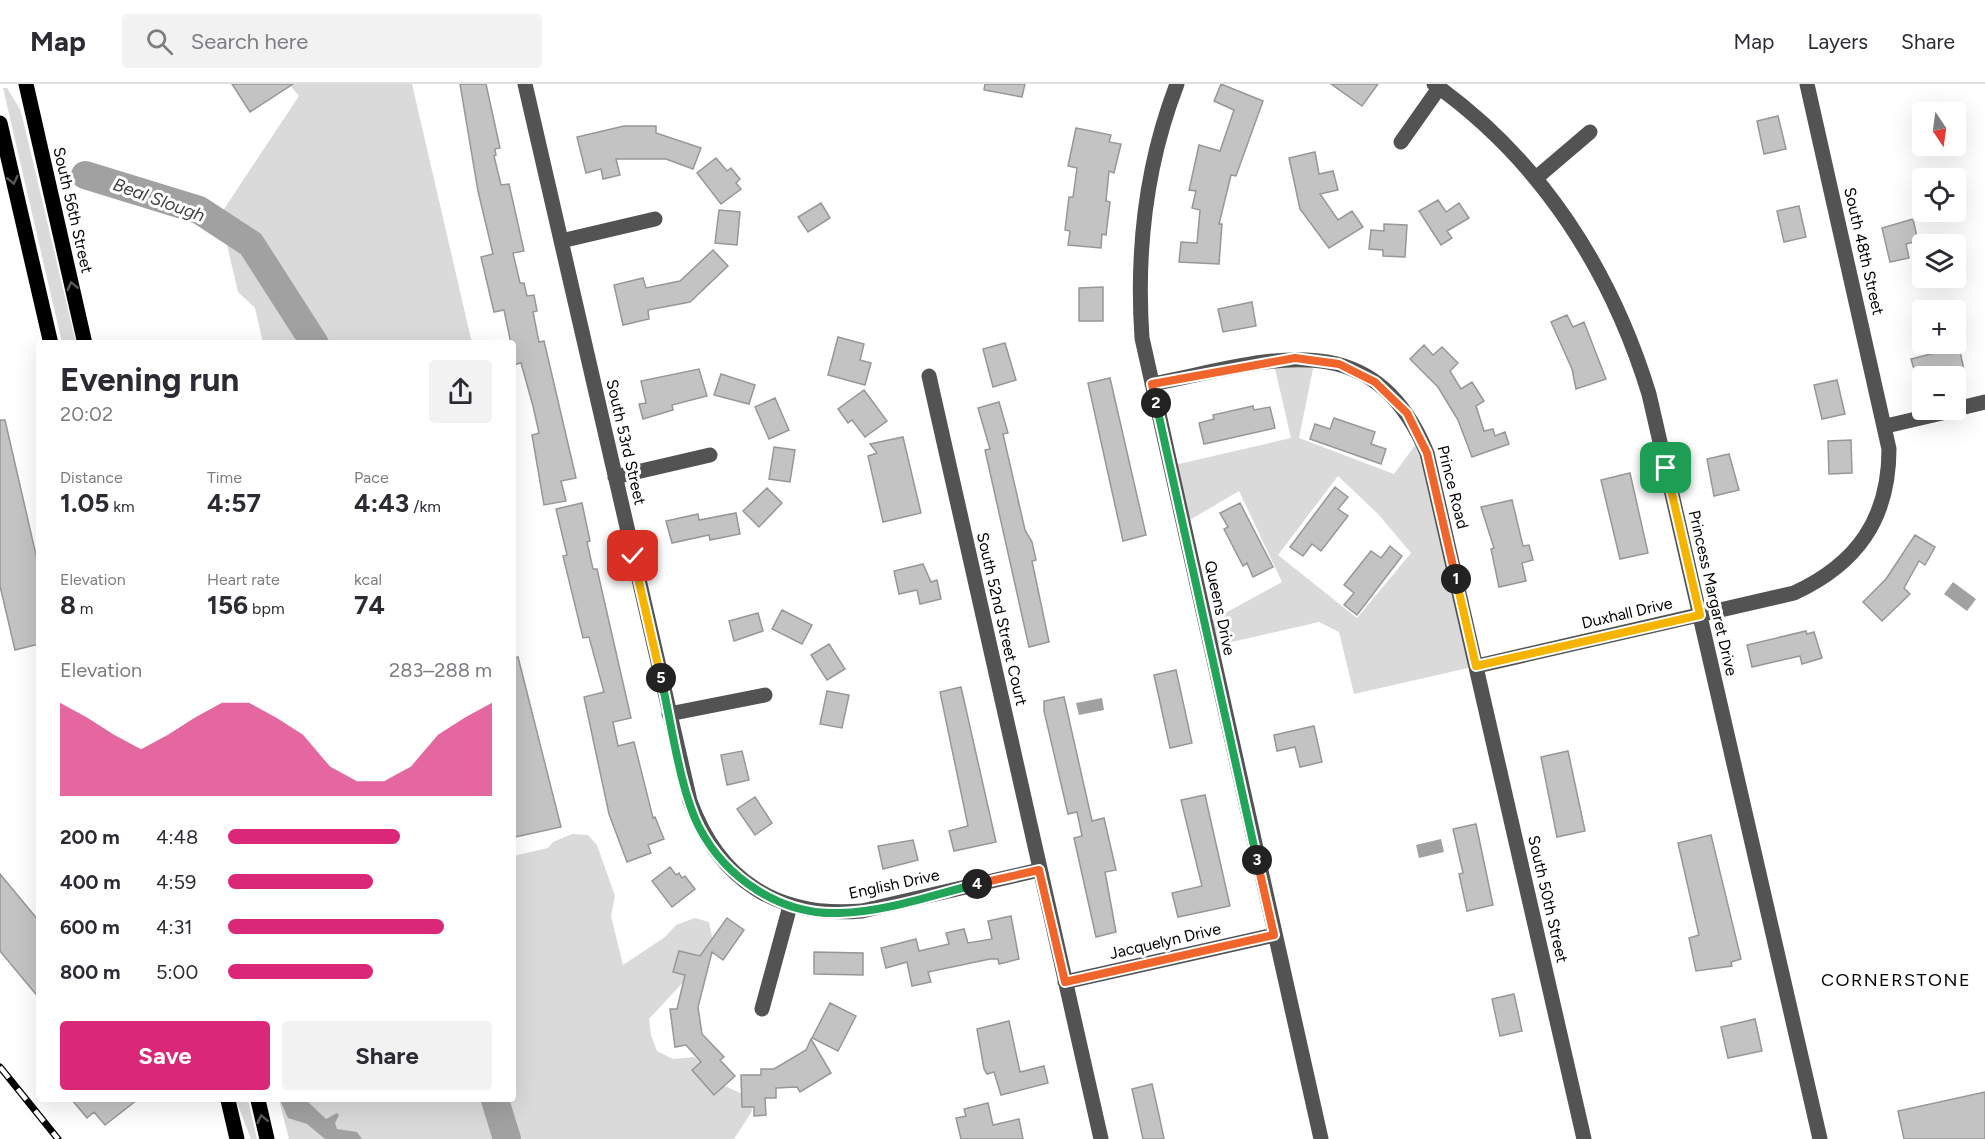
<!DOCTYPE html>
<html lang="en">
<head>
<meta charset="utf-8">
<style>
	:root { --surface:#fff; --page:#f2f2f3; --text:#2b2b33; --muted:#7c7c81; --line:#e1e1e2; --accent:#db2777 }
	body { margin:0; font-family:Figtree,sans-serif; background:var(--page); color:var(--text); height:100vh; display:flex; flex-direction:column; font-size:22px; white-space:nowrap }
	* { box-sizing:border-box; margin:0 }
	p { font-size:20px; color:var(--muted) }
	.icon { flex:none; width:33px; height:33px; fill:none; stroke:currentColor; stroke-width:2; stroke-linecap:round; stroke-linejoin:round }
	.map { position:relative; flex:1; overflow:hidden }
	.side { position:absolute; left:36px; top:256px; width:480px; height:762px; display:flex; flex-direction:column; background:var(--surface); border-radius:6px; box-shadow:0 6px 24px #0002 }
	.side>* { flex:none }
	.needle { width:39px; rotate:167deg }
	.buttons { position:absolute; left:1912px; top:18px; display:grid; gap:12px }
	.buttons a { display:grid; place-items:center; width:54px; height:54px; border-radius:6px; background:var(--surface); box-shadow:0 6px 24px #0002; font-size:30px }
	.pin { position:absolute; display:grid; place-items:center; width:51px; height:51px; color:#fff; margin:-26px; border-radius:12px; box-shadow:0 3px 9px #0006 }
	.km { position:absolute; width:30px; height:30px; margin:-15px; border-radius:50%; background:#222; color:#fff; font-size:16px; line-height:30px; text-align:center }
	.round { display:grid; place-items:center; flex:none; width:63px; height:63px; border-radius:6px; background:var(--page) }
	.summary { display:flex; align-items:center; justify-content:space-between; height:102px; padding:0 24px }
	h1 { font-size:33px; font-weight:700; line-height:45px }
	.metrics { display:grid; grid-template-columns:repeat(3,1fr); gap:9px; height:102px; padding:6px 24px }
	.metrics div { display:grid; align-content:center }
	.metrics b { font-size:26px; font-weight:700 }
	.metrics small { font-size:16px; font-weight:400 }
	.metrics p { font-size:16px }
	.chart { height:168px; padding:12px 24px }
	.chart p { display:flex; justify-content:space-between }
	.chart svg { width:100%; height:108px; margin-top:6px; fill:var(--accent); opacity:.7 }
	.button { display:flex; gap:12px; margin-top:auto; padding:12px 24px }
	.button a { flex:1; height:69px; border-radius:6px; background:var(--accent); color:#fff; font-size:24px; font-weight:700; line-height:69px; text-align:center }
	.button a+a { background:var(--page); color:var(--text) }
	ul { padding:0 24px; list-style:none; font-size:20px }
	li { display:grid; grid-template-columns:96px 72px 1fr; align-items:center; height:45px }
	li i { height:15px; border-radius:8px; background:var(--accent) }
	header { display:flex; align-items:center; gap:36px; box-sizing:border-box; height:84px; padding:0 30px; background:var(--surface); border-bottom:2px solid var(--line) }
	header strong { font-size:28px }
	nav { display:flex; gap:33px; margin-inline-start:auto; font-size:21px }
	.search { width:420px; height:54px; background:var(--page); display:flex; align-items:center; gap:15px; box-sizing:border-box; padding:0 21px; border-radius:6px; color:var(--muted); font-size:22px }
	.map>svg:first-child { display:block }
</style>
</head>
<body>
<header>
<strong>Map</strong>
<div class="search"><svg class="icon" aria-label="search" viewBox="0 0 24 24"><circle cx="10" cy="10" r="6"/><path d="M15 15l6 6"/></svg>Search here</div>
<nav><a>Map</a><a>Layers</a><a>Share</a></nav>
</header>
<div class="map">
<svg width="1985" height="1055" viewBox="0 0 1985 1055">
	<rect width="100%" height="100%" fill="#fff"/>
	<path fill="#dadada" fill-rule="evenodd" d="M 289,0 L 412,0 L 472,259 L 263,259 L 255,224 L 238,208 L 220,131 L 299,12 Z
		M 3,4 L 7,4 L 20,25 L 24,40 L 76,259 L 62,259 Z
		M 1315,275 L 1299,354 L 1394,390 L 1421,353 L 1477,582 L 1354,610 L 1339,548 L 1319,538 L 1210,563 L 1205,540 L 1282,498 L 1239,407 L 1183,440 L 1170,382 L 1291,354 L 1273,276 ZM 1338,392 L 1378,430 L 1411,469 L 1357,534 L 1278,471 Z
		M 572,750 L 588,751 L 597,761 L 615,812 L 611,832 L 623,881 L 665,853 L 676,841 L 695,834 L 709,838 L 713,858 L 687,894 L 649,935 L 651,951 L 657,967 L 673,975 L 694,973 L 707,983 L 712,996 L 749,1013 L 752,1027 L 734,1055 L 289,1055 L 279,1016 L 513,1016 L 513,772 L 548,764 L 553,758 Z
		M 236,1016 L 248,1016 L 257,1055 L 251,1055 Z"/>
	<path fill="#a1a1a1" d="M 1953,498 L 1976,515 L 1967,527 L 1944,510 Z
		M 1102,614 L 1104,626 L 1079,631 L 1076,619 Z
		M 1441,755 L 1444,768 L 1419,774 L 1416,761 Z
		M 280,1016 L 306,1016 L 326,1035 L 337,1029 L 339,1031 L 335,1039 L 337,1045 L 357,1048 L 362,1055 L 325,1055 L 307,1040 L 288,1034 Z"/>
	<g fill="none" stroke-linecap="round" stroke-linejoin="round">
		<path stroke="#a1a1a1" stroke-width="28" d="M 85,91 L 199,126 L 251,160 L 315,260
			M 495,1016 L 507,1055"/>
	</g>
	<path fill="#c3c3c3" stroke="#979797" stroke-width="1.5" d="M 232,0 L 293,0 L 250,28 Z
		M 460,0 L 486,0 L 500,64 L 495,65 L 496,71 L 494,72 L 501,101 L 509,100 L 524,167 L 513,169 L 520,199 L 524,199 L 527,212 L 534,211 L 537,227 L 533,228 L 539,258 L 544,257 L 576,394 L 561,397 L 566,417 L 544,421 L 532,351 L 539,349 L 533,322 L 521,279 L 513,281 L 513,260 L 511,260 L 504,226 L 494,228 L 481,173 L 493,170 L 478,107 Z
		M 985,0 L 1025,0 L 1022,13 L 984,6 Z
		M 1221,0 L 1263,17 L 1236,92 L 1231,91 L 1219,140 L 1222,140 L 1219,180 L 1179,178 L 1181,158 L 1197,159 L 1200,126 L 1192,124 L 1196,107 L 1189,106 L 1199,61 L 1220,67 L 1234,26 L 1214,17 Z
		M 1331,0 L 1378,0 L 1362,22 Z
		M 1778,32 L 1786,65 L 1764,70 L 1757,37 Z
		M 624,42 L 656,42 L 656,49 L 701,64 L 693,85 L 666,75 L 616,75 L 620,91 L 603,95 L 601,85 L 586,89 L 577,53 Z
		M 1076,44 L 1111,51 L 1109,58 L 1121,60 L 1114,89 L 1109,87 L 1106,117 L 1110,118 L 1106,151 L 1102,150 L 1101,164 L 1068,161 L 1070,147 L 1065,146 L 1069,113 L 1073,113 L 1077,84 L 1068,82 Z
		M 1315,68 L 1319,90 L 1333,87 L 1338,106 L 1320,110 L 1338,136 L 1352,127 L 1363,143 L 1329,164 L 1300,125 L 1289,74 Z
		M 716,74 L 727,87 L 731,84 L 740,95 L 736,99 L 741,105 L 721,120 L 697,89 Z
		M 1438,116 L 1446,128 L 1459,119 L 1469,134 L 1447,147 L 1452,154 L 1441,161 L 1419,127 Z
		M 821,119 L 830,134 L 808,148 L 798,133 Z
		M 1799,122 L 1806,153 L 1784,158 L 1777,127 Z
		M 719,126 L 740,128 L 737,161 L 715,159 Z
		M 1913,135 L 1918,157 L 1906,160 L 1909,174 L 1890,178 L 1882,144 Z
		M 1384,140 L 1407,141 L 1405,173 L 1383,172 L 1383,166 L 1369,165 L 1371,146 L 1384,147 Z
		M 713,166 L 728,182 L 690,218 L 648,226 L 649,235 L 623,241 L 614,201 L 643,194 L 646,204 L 680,197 Z
		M 1103,203 L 1103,237 L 1079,237 L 1079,204 Z
		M 1252,218 L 1256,242 L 1223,248 L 1218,225 Z
		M 1567,231 L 1573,243 L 1584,238 L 1606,295 L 1576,305 L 1572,285 L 1551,238 Z
		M 838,253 L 864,260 L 860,276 L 871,279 L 865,301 L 828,291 Z
		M 1005,259 L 1016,296 L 993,303 L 983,265 Z
		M 1424,261 L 1433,271 L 1442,263 L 1458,279 L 1450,287 L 1461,305 L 1472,298 L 1484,317 L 1476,322 L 1484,347 L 1493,345 L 1495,352 L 1505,348 L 1509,360 L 1472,373 L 1458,336 L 1438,303 L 1410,275 Z
		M 1959,263 L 1964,286 L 1937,292 L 1916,292 L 1911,275 Z
		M 699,285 L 707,312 L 672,321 L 673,326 L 643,335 L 639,320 L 646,319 L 641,297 Z
		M 721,290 L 755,301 L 749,320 L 714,311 Z
		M 1110,294 L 1146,451 L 1123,457 L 1088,299 Z
		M 1837,296 L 1845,330 L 1822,335 L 1814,301 Z
		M 864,306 L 887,337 L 865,353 L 852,336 L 848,339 L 838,325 Z
		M 775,314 L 789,346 L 769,355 L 755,323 Z
		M 999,318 L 1008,349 L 1003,350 L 1025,446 L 1032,458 L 1036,476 L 1032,477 L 1049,558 L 1029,563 L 985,366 L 990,365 L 978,324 Z
		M 1253,322 L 1254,326 L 1270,323 L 1275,344 L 1204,360 L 1199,339 L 1214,335 L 1213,331 Z
		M 1334,334 L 1375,348 L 1371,360 L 1386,365 L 1381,380 L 1310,355 L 1315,340 L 1330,345 Z
		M 0,336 L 5,336 L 39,484 L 39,560 L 15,566 L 0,502 Z
		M 903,353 L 921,429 L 883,438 L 868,372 L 877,369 L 870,360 Z
		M 1851,356 L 1852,389 L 1829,390 L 1828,357 Z
		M 774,363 L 795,366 L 790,398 L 769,395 Z
		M 1729,370 L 1739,406 L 1714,412 L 1707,375 Z
		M 1630,389 L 1648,469 L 1620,475 L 1601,396 Z
		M 1335,403 L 1348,413 L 1338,425 L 1348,432 L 1321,467 L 1312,460 L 1303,472 L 1290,463 Z
		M 767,404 L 782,419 L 759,443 L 743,427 Z
		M 1512,416 L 1523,462 L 1529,461 L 1533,476 L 1522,479 L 1526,497 L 1499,503 L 1491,465 L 1494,464 L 1481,423 Z
		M 582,419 L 590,457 L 587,458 L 593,485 L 597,485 L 631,634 L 613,638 L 618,662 L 634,658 L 653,734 L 655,733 L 664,755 L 648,761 L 651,769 L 627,778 L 609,730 L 584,613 L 604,608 L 589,553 L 583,554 L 563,472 L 567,471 L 556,425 Z
		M 1240,419 L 1273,483 L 1253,493 L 1247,479 L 1243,482 L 1224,445 L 1228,443 L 1220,429 Z
		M 736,429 L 740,450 L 710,456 L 709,451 L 672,459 L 666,437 L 698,430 L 699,436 Z
		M 1915,451 L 1935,463 L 1925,481 L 1919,477 L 1904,504 L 1910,510 L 1882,537 L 1863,518 L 1886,495 Z
		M 1390,462 L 1402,472 L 1357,531 L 1344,521 L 1354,509 L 1344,501 L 1371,467 L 1381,474 Z
		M 923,480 L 931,498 L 937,496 L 941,515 L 920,520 L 917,506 L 899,510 L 894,487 Z
		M 782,526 L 812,541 L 802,560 L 772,545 Z
		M 758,529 L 763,547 L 734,557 L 729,537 Z
		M 1806,547 L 1807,550 L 1814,548 L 1822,574 L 1802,580 L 1800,572 L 1752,583 L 1747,561 Z
		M 829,560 L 845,585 L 827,596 L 811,571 Z
		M 518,573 L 561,743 L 515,753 L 513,574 Z
		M 1176,586 L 1192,659 L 1170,664 L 1154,591 Z
		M 961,603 L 996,758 L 954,767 L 949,747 L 968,742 L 940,608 Z
		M 827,607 L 849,611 L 842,644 L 820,640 Z
		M 1064,613 L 1092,737 L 1104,734 L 1116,786 L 1105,788 L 1116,848 L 1096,853 L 1074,754 L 1082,752 L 1077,728 L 1068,730 L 1044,627 L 1044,617 Z
		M 1314,642 L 1322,678 L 1300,683 L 1295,663 L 1277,667 L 1274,651 Z
		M 742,667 L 749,696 L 727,701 L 721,671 Z
		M 1568,667 L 1585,747 L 1557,753 L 1541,673 Z
		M 1205,711 L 1230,822 L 1178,833 L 1172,809 L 1202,802 L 1181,716 Z
		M 755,713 L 772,739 L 755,751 L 737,725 Z
		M 1476,740 L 1493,821 L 1467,827 L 1459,790 L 1463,789 L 1453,745 Z
		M 1711,751 L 1741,875 L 1731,878 L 1732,882 L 1696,887 L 1689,854 L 1699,851 L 1678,759 Z
		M 913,756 L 918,776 L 883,785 L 878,762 Z
		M 670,783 L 676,791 L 679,789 L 682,794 L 685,792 L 695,805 L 672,823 L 652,797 Z
		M 0,790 L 39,837 L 39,914 L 0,867 Z
		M 1011,832 L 1019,875 L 999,880 L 998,875 L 990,875 L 928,888 L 931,898 L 912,902 L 907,878 L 886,884 L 881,864 L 916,855 L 919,867 L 949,860 L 946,849 L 964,845 L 968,859 L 992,855 L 988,837 Z
		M 727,834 L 744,846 L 723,876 L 712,868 L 698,923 L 702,950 L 724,973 L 720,976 L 735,992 L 714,1011 L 692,986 L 701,978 L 686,961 L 675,963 L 670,925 L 677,925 L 685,891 L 673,888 L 679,867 L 700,872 Z
		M 814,868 L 863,869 L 863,891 L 814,890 Z
		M 1514,910 L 1522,947 L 1500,952 L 1492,915 Z
		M 830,919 L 856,932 L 838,967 L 812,954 Z
		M 1755,935 L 1762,967 L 1728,974 L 1721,943 Z
		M 1009,937 L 1020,988 L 1044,982 L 1048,999 L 1001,1011 L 994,988 L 987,990 L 984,985 L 977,945 Z
		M 811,955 L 831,989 L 800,1008 L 797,1003 L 776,1004 L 776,1014 L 765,1014 L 766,1031 L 754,1032 L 754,1023 L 742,1023 L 741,991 L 761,991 L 761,985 L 774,985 L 806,966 Z
		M 1152,1000 L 1159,1031 L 1164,1055 L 1143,1055 L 1132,1005 Z
		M 1985,1008 L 1985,1055 L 1904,1055 L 1898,1027 Z
		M 72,1016 L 137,1016 L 105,1041 L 94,1028 L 87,1034 Z
		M 988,1019 L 993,1041 L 1019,1035 L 1023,1055 L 961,1055 L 956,1034 L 966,1032 L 964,1025 Z"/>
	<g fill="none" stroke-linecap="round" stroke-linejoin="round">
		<path stroke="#535353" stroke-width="15" d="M 525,0 L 690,717 C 719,797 778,834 862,827 L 1039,786
			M 1177,0 C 1145,83 1136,166 1142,254 L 1321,1055
			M 1434,0 C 1541,76 1611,186 1649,310 L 1820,1055
			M 1401,58 L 1439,4
			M 1536,94 L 1590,48
			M 561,157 L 655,135
			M 929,292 L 1101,1055
			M 1152,300 C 1263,279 1371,234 1427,369 L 1584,1055
			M 1956,325 L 1985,318
			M 1886,342 L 1955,326
			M 615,393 L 710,371
			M 1477,582 L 1794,509 C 1857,480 1889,435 1889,365 L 1807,0
			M 669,630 L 765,611
			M 1065,898 L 1274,851
			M 762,925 L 790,822"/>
		<path stroke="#000" stroke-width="15" d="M 26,0 L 85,260
			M 0,39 L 51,260
			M 228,1016 L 237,1055
			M 258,1016 L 267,1055"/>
		<defs>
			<path id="rail" d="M 0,983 L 58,1055"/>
		</defs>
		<use href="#rail" stroke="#000" stroke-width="7"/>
		<use href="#rail" stroke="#fff" stroke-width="4.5" stroke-dasharray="14" stroke-linecap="butt"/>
	</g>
	<defs><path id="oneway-chevron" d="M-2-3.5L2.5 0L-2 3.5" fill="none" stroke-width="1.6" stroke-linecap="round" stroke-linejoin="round" transform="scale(1.5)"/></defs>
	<g stroke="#595959">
		<use href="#oneway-chevron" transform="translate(13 96) rotate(77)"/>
		<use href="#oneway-chevron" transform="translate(72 202) rotate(-103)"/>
		<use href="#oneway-chevron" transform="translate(262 1035) rotate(-103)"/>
	</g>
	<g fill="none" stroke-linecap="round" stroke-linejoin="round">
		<defs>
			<path id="split-1" d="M 1456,495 L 1476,582 L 1700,531 L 1666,384"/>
			<path id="split-2" d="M 1156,319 L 1152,300 L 1295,274 L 1339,280 L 1375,298 L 1407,329 L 1427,369 L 1456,495"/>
			<path id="split-3" d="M 1156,319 L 1257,776"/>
			<path id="split-4" d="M 977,800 L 1039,786 L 1065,898 L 1274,851 L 1257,776"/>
			<path id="split-5" d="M 661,594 C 671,637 680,706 699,743 C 726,795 781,831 839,829 C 885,828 933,811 977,800"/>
			<path id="split-6" d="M 633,472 L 661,594"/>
		</defs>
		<use href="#split-1" stroke="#fff" stroke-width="12"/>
		<use href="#split-2" stroke="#fff" stroke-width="12"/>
		<use href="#split-3" stroke="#fff" stroke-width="12"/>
		<use href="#split-4" stroke="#fff" stroke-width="12"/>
		<use href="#split-5" stroke="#fff" stroke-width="12"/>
		<use href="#split-6" stroke="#fff" stroke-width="12"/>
		<use href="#split-1" stroke="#f5b400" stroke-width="8"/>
		<use href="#split-2" stroke="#f0652b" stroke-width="8"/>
		<use href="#split-3" stroke="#22a559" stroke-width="8"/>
		<use href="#split-4" stroke="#f0652b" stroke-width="8"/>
		<use href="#split-5" stroke="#22a559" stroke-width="8"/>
		<use href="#split-6" stroke="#f5b400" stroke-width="8"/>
	</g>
	<g text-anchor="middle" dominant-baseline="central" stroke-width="6" stroke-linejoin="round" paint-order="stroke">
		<g font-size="16" fill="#000" stroke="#fff">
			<text transform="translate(73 126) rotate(77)">South 56th Street</text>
			<text transform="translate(1864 167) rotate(77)">South 48th Street</text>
			<text transform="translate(626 358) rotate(77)">South 53rd Street</text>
			<text transform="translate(1453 403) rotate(76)">Prince Road</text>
			<text transform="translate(1713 509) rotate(77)">Princess Margaret Drive</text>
			<text transform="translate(1220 524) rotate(78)">Queens Drive</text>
			<text transform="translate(1627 529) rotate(-13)">Duxhall Drive</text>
			<text transform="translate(1002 535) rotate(77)">South 52nd Street Court</text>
			<text transform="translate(894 800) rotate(-12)">English Drive</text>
			<text transform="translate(1548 815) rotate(77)">South 50th Street</text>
			<text transform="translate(1165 857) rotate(-13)">Jacquelyn Drive</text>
		</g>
		<g font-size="18" font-style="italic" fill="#424242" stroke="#fff">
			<text transform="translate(159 116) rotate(20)">Beal Slough</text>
		</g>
		<g font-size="18" letter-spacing="1.5" fill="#000" stroke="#fff">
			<text x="1896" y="896">CORNERSTONE</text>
		</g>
	</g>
</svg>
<div class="buttons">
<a><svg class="needle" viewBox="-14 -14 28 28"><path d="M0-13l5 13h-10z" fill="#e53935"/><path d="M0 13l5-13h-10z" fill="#7c7c81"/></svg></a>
<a><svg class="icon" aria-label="locate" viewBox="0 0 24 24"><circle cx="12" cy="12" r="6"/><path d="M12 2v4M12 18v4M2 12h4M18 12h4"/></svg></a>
<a><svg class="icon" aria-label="layers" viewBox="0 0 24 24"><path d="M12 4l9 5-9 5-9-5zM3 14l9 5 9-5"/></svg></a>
<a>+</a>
<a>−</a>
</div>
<div class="pin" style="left:1666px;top:384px;background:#1e9e55"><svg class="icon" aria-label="arrive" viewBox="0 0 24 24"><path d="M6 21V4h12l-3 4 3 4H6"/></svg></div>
<div class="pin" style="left:633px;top:472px;background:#d93025"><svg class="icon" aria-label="check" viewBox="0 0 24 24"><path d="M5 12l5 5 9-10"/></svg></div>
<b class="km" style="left:1456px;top:495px">1</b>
<b class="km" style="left:1156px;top:319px">2</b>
<b class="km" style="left:1257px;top:776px">3</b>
<b class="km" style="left:977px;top:800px">4</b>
<b class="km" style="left:661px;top:594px">5</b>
<section class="side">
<div class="summary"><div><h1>Evening run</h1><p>20:02</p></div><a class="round"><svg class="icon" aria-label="share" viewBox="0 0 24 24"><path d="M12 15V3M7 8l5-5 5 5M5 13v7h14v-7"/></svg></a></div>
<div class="metrics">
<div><p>Distance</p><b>1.05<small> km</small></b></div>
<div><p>Time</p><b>4:57</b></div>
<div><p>Pace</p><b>4:43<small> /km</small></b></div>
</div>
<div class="metrics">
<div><p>Elevation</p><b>8<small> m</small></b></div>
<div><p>Heart rate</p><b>156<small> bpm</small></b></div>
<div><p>kcal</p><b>74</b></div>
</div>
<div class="chart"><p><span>Elevation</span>283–288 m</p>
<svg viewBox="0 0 160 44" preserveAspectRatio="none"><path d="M0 44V6L10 12L20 19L30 25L40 19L50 12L60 6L70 6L80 12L90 19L100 32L110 38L120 38L130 32L140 19L150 12L160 6V44z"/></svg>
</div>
<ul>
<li><b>200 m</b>4:48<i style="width:65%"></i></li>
<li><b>400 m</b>4:59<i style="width:55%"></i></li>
<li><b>600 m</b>4:31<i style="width:82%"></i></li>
<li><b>800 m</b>5:00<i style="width:55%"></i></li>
</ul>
<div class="button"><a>Save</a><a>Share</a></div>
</section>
</div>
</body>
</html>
